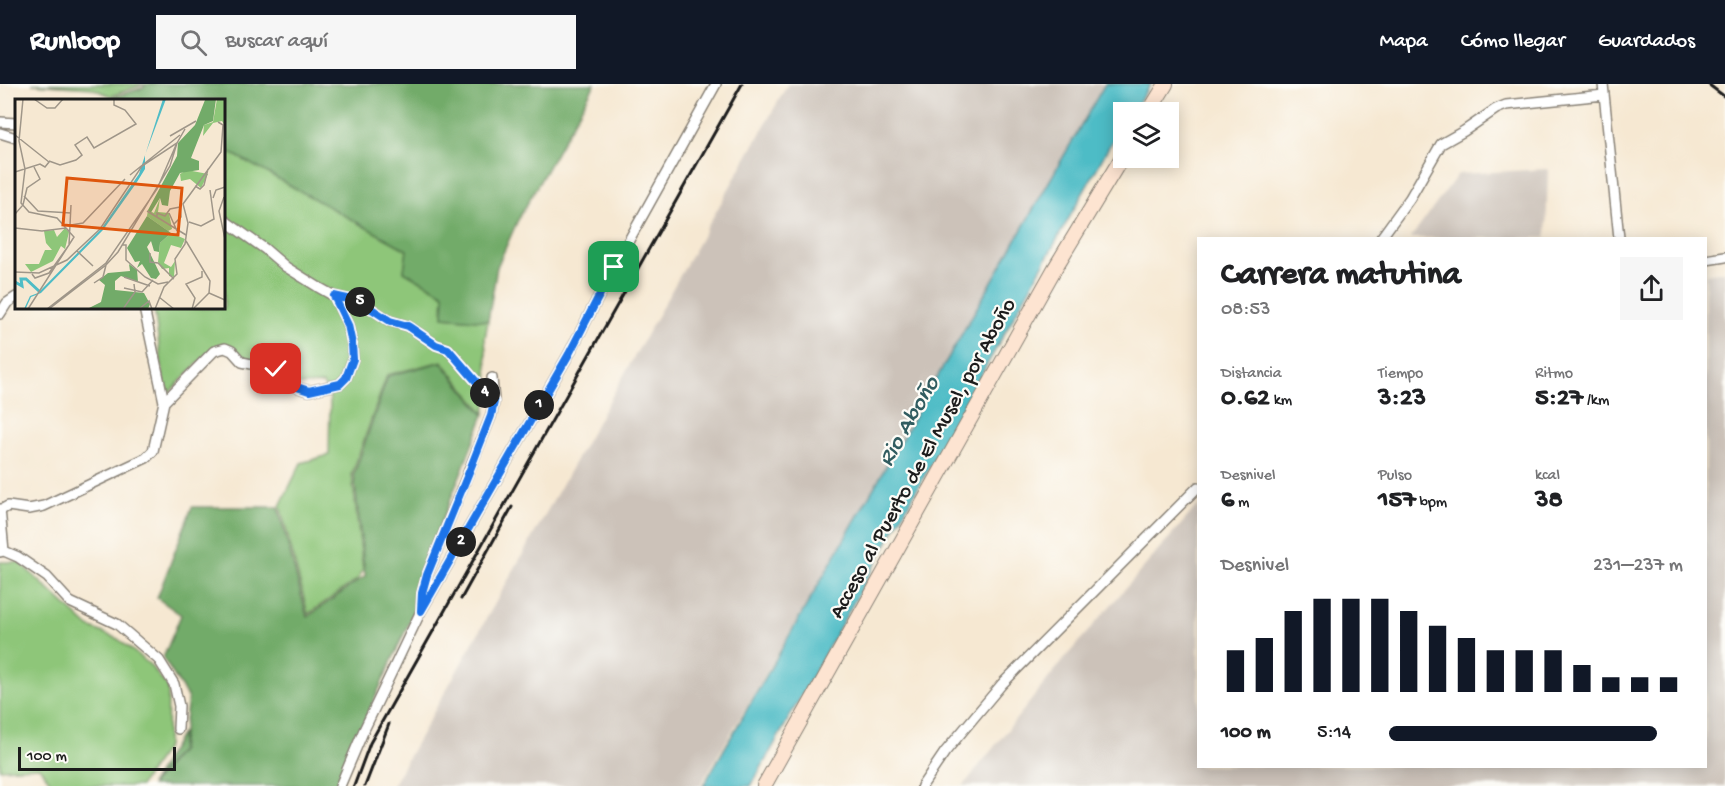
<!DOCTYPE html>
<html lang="es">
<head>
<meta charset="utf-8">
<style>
	:root { --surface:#fff; --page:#f6f6f6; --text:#202124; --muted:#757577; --accent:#111827 }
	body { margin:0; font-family:"Gochi Hand",sans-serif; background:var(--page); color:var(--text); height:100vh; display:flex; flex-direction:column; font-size:22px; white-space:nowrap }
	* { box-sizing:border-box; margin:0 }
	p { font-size:20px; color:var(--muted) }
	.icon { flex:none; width:33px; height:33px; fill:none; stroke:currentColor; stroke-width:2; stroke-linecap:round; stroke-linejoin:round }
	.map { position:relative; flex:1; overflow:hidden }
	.drawer { position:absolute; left:1197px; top:153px; width:510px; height:531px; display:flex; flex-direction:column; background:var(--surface); border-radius:0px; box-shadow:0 3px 15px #0003 }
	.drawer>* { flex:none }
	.controls { position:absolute; left:1113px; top:18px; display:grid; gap:12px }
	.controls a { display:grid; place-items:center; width:66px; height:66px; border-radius:0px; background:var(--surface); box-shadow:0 3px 15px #0003; font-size:30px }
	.scale { position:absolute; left:18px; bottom:15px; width:158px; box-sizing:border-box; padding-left:6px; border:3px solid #1c1c1c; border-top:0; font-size:16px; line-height:21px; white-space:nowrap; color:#1c1c1c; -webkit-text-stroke:4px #fdfcf7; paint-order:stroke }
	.pin { position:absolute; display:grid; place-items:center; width:51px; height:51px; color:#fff; margin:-26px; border-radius:12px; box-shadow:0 3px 9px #0006 }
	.km { position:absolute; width:30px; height:30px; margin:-15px; border-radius:50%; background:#222; color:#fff; font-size:16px; line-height:30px; text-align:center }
	.round { display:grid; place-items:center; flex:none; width:63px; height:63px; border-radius:0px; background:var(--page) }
	.summary { display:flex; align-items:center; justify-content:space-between; height:102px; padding:0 24px }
	h1 { font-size:33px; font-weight:700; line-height:45px }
	.stats { display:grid; grid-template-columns:repeat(3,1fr); gap:9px; height:102px; padding:6px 24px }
	.stats div { display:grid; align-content:center }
	.stats b { font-size:26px; font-weight:700 }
	.stats small { font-size:16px; font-weight:400 }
	.stats p { font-size:16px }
	.chart { height:168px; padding:12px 24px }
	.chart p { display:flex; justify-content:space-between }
	.chart svg { width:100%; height:108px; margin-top:6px; stroke:var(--accent); stroke-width:6 }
	ul { padding:0 24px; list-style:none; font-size:20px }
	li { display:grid; grid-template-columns:96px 72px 1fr; align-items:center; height:45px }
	li i { height:15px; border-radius:8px; background:var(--accent) }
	header { display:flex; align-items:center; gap:36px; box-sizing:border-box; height:84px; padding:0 30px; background:var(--accent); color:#fff }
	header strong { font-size:28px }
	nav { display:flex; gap:33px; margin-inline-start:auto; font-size:21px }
	.search { width:420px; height:54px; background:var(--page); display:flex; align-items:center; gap:15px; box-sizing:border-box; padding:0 21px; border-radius:0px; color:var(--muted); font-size:22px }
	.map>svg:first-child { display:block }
</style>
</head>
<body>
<header>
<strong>Runloop</strong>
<div class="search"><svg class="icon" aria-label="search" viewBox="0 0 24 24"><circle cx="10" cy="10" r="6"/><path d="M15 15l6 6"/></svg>Buscar aquí</div>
<nav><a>Mapa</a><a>Cómo llegar</a><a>Guardados</a></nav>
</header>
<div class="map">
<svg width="1725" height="702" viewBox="0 0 1725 702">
	<rect width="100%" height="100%" fill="#fdfcf7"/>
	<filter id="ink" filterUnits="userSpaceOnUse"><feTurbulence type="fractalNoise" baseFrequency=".0167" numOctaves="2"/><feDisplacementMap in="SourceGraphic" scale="12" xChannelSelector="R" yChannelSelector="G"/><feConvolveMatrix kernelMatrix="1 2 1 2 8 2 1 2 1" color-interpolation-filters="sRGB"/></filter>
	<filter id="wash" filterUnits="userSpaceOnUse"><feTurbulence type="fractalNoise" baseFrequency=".008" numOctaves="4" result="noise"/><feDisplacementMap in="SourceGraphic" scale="24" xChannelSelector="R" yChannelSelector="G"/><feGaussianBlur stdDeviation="1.35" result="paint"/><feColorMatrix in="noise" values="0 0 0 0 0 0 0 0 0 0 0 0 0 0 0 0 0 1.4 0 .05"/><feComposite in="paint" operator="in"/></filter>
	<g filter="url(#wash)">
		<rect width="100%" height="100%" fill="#f6e8d2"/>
		<path fill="#ccc2b9" d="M 788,0 L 1105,0 L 902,356 L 700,702 L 392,702 Z
			M 1548,85 L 1546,154 L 1411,154 L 1458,90 Z
			M 1725,187 L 1725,702 L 963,702 L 1064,575 L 1198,421 L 1198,682 L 1706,682 L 1706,190 Z"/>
		<path fill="#8ec679" stroke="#55714a" stroke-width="1.5" d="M 32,0 L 145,0 L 111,12 L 91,4 Z
			M 224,65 L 407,166 L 404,187 L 444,210 L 443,233 L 488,237 L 485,254 L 488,299 L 485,330 L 442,277 L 387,291 L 352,390 L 363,486 L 358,495 L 308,530 L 280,422 L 301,379 L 329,371 L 330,315 L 323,300 L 299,301 L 280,282 L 243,276 L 230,261 L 212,265 L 170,308 L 165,307 L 154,224 L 224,224 Z
			M 0,478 L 19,478 L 89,543 L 118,555 L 149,580 L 168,603 L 167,663 L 140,702 L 54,702 L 39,683 L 0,685 Z"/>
		<path fill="#72ab69" stroke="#476442" stroke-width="1.5" d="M 147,0 L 595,0 L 517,138 L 497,183 L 488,237 L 443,233 L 444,210 L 404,187 L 407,166 L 224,65 L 224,16 L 115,16 L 112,14 L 142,4 Z
			M 441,278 L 484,331 L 419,495 L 414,528 L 351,667 L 340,702 L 151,702 L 181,666 L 188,614 L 163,574 L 181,531 L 157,514 L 192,423 L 278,423 L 307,533 L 365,492 L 354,390 L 388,292 Z
			M 182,648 L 180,666 L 151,700 Z"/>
		<path fill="#4ebcc6" stroke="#356c71" stroke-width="1.5" d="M 1105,0 L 1151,0 L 1132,28 L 1124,28 L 1123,41 L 1110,61 L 751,702 L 703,702 Z"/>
	</g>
	<g filter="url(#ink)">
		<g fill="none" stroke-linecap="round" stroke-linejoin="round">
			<defs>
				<path id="street" d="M 1603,0 L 1619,154
					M 0,38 L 16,39
					M 0,49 L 16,54
					M 224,136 L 265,165 L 286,183 L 318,203 L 334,212 L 361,218 L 390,237 L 408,242 L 436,261 L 448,265 L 494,318
					M 1381,154 L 1410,114 L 1441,60 L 1464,47 L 1496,25 L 1506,21 L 1604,11
					M 1706,176 L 1725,173
					M 144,224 L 164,318
					M 0,230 L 7,219 L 16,213
					M 0,425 L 4,467
					M 1,426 L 8,422 L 29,425 L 44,422 L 146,374 L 153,367 L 164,318 L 214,267 L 225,264 L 232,267 L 242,278 L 276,285 L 287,290 L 294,302 L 302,305 L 309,307 L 340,300 L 346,294 L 353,275 L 352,259 L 348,241 L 334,212
					M 0,468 L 4,467 L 18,473 L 47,493 L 70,518 L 117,540 L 159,576 L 174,600 L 179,622 L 178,645
					M 421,525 L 422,509 L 427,491 L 491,332 L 494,318 L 492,294
					M 340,702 L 363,648 L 421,527 L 569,270 L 614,183 L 716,0
					M 922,702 L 945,668 L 1002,600 L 1198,403"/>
				<path id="secondary" d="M 1149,28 L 1166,0
					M 764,702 L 1055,184 L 1124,70"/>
			</defs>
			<use href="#street" stroke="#898277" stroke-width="12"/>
			<use href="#secondary" stroke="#898277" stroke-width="16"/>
			<use href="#street" stroke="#fff" stroke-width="9"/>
			<use href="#secondary" stroke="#fde4d1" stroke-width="14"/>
			<path stroke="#1c1c1c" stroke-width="3" d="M 1708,0 L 1725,13
				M 461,515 L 512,423
				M 354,702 L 370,659 L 742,0
				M 365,702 L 389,640"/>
		</g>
	</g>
	<g fill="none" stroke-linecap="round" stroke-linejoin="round" filter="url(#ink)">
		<defs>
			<path id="route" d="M 276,285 L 287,290 L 294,302 L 309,307 L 340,300 L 346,294 L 353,275 L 352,260 L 348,241 L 334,212 L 361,218 L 390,237 L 408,242 L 436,261 L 448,265 L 494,318 L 491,332 L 471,383 L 427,491 L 422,509 L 421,527 L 569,270 L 614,183"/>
		</defs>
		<use href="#route" stroke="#fff" stroke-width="12"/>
		<use href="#route" stroke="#1a73e8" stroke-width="8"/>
	</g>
	<g text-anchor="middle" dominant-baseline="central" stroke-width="4.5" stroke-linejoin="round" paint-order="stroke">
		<g font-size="22" fill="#1c1c1c" stroke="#fdfcf7">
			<text transform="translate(924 375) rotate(-61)">Acceso al Puerto de El Musel, por Aboño</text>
		</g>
		<g font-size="24" font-style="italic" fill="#305c60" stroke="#fdfcf7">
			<text transform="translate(910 338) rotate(-60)">Rio Aboño</text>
		</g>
	</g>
	<g transform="translate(15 15)">
		<rect width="210" height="210" fill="#f6e8d2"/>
		<path d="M 202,0 L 210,0 L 210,27 L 207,22 L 198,24 L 188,37 L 189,26 L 198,23 ZM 172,71 L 193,75 L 186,89 L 175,80 L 166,82 L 165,75 ZM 145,99 L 143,113 L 154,114 L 157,130 L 153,132 L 132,117 L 133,111 L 139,114 ZM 50,129 L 54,133 L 50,150 L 46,147 L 38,162 L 16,173 L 10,165 L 24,165 L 30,151 L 37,151 L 31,144 L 29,132 L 39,131 L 42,138 ZM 156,134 L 170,140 L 166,149 L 156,146 L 149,164 L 156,168 L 160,162 L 159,178 L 154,177 L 154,169 L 147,170 L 143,163 L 145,144 Z" fill="#8ec679"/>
		<path d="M 201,0 L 198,22 L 189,26 L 176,59 L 184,62 L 184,71 L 165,74 L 155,92 L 153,107 L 147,106 L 145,99 L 135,115 L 133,111 L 162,57 L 163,44 L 180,26 L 190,1 ZM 132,117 L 156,134 L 145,144 L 144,153 L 139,152 L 136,142 L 132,148 L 145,175 L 141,180 L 136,179 L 127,165 L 122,169 L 125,162 L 120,163 L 112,149 ZM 114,165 L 122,171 L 123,183 L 106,177 L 100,182 L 100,191 L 129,194 L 135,205 L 133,210 L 72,210 L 86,203 L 90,186 L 84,181 L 93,174 L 115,172 Z" fill="#72ab69"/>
		<path d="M 148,0 L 151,0 L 130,56 L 130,70 L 122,83 L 88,131 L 26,194 L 16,198 L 11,209 L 9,210 L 15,197 L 23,194 L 86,130 L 124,75 Z" fill="#4ebcc6"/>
		<path fill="none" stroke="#4ebcc6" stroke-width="3" d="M 0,183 L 7,187 L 6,180 L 11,180 L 25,193"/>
		<path fill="none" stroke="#9f9689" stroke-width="1.5" d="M 8,0 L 4,42 L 10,70 L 6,104 L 14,113 L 42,119 L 59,138 L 13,210M 19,0 L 32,9 L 40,9 L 48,0M 0,36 L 34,63 L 30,68 L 25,65 L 0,73M 155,37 L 181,22M 34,62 L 45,66 L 61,61 L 67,56 L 60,46 L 72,38 L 79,49 L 121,25 L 110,11 L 99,6 L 99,0M 115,76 L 165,36M 180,87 L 185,90 L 189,86 L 193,70M 9,97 L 23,112 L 56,114M 209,98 L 204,112 L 210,140M 198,99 L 201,91 L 210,88M 132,112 L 171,136M 154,114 L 162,132M 0,115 L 8,106 L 12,89 L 25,80 L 19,68M 142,119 L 142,114 L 150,117 L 155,110 L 165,108M 174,123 L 186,127 L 199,120 L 195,91M 159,125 L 166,118 L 165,105M 56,126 L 68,124 L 110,80M 0,129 L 27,132 L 51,129 L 55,133M 171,142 L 195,182 L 194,194 L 210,201M 107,146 L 111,146 L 111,161 L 130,178 L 143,185 L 153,183M 62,152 L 78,167M 135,154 L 135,163 L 143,164 L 159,180M 0,173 L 24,174 L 52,161 L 85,130 L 127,67 L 162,44 L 170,30M 17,175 L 20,179 L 34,174 L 54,146 L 56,106M 109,178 L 135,187M 79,184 L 88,178 L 91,166M 109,189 L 127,193 L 138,181M 144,198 L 159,210M 179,209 L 194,194M 32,210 L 91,164 L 142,90 L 161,46M 34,210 L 91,166 L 103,153 L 155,67 L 162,44M 108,210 L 120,193 L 119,185M 124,210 L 134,202 L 137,210M 140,210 L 149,188 L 162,175 L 160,160 L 170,145 L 173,124 L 168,105 L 206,53 L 208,26 L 203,23M 177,210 L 180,199 L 171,185 L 187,178 L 187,172"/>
		<path fill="#de560d" fill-opacity="0.15" stroke="#de560d" stroke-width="3" d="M 52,79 L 167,89 L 163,136 L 48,126 Z"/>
		<rect width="210" height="210" fill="none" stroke="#1c1c1c" stroke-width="3"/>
	</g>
</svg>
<div class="controls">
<a><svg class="icon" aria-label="layers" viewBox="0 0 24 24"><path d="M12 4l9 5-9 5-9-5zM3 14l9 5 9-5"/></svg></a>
</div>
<div class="scale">100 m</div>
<div class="pin" style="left:614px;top:183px;background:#1e9e55"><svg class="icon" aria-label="arrive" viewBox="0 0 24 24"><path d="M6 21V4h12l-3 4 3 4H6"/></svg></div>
<div class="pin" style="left:276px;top:285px;background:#d93025"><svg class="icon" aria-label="check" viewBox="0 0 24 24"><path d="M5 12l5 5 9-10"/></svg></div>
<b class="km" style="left:539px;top:321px">1</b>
<b class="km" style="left:461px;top:458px">2</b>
<b class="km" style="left:485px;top:309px">4</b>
<b class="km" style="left:360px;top:218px">5</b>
<section class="drawer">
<div class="summary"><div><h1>Carrera matutina</h1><p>08:53</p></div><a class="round"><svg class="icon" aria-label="share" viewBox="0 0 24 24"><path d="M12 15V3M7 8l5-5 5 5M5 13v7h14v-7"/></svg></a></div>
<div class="stats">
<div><p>Distancia</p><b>0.62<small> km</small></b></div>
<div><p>Tiempo</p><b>3:23</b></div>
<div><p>Ritmo</p><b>5:27<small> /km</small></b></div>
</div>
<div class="stats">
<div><p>Desnivel</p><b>6<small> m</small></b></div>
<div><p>Pulso</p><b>157<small> bpm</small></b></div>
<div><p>kcal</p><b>38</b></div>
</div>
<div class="chart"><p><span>Desnivel</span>231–237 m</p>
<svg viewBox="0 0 160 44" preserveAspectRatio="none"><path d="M5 44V27M15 44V22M25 44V11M35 44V6M45 44V6M55 44V6M65 44V11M75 44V17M85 44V22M95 44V27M105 44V27M115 44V27M125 44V33M135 44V38M145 44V38M155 44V38"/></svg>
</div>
<ul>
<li><b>100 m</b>5:14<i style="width:91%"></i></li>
</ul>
</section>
</div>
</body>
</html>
